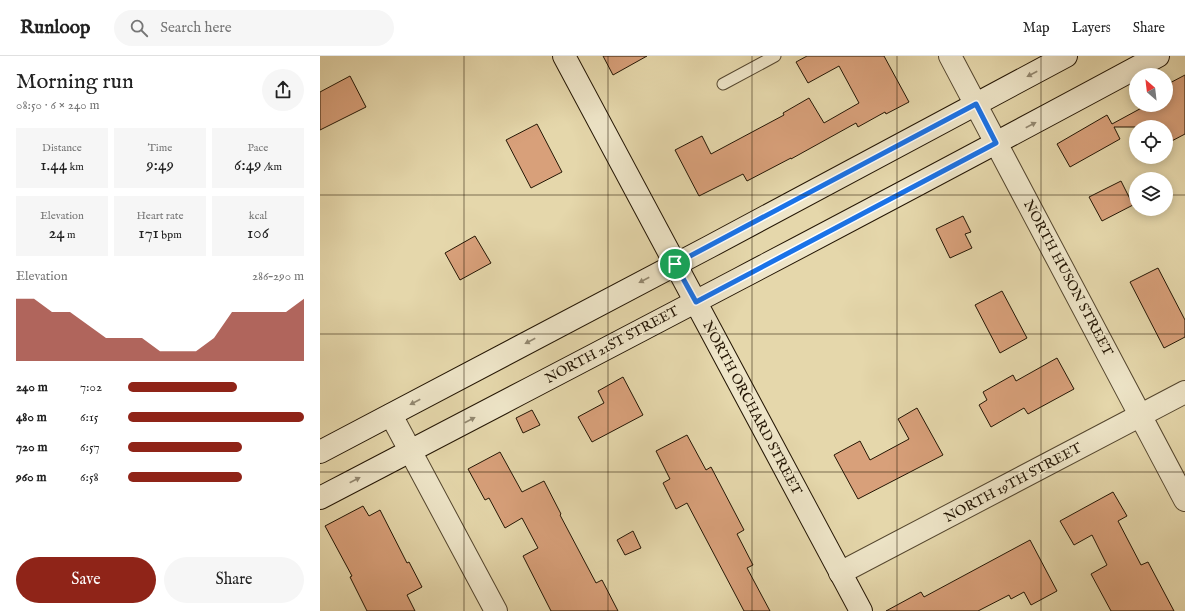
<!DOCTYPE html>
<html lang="en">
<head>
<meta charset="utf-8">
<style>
	:root { --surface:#fff; --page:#f6f6f6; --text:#222; --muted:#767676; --line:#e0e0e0; --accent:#8f2418 }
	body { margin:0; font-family:"IM FELL English",serif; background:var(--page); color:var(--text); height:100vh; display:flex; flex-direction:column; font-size:15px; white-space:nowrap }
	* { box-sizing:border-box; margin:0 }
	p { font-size:13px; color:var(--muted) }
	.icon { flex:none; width:22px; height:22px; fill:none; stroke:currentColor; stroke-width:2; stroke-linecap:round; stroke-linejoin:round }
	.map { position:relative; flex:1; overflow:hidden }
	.sheet { display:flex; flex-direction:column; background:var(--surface); width:320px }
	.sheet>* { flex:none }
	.needle { width:26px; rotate:332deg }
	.fabs { position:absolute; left:809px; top:12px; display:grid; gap:8px }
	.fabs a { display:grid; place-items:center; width:44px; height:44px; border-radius:50%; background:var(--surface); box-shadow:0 2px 10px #0003; font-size:20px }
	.pin { position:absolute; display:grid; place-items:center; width:34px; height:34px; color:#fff; margin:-17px; border:2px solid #fff; border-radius:50%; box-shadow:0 1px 4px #0007 }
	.round { display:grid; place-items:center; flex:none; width:42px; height:42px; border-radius:21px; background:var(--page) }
	.summary { display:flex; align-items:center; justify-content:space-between; height:68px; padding:0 16px }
	h1 { font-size:22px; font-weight:600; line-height:30px }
	.figures { display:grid; grid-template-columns:repeat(3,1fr); gap:6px; height:68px; padding:4px 16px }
	.figures div { display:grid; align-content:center; border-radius:0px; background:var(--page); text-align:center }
	.figures b { font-size:17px; font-weight:600 }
	.figures small { font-size:11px; font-weight:400 }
	.figures p { font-size:11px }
	.chart { height:112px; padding:8px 16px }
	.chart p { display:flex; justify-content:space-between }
	.chart svg { width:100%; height:72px; margin-top:4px; fill:var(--accent); opacity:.7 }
	.action { display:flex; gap:8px; margin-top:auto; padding:8px 16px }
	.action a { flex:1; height:46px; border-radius:24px; background:var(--accent); color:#fff; font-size:16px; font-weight:600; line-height:46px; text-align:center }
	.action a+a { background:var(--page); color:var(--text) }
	ul { padding:0 16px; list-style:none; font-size:13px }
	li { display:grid; grid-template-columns:64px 48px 1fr; align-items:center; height:30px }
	li i { height:10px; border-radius:5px; background:var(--accent) }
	header { display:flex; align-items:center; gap:24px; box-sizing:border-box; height:56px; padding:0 20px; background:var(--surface); border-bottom:1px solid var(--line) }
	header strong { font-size:19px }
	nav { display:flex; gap:22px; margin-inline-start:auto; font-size:14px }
	.search { width:280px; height:36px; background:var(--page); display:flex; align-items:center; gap:10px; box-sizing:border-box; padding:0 14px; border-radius:22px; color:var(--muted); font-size:15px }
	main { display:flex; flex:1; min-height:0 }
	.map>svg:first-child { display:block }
</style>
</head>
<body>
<header>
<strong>Runloop</strong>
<div class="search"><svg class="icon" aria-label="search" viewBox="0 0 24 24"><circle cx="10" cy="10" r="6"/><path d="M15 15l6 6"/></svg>Search here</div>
<nav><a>Map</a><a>Layers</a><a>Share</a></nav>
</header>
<main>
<section class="sheet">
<div class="summary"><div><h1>Morning run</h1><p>08:50 · 6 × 240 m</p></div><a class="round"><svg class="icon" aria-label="share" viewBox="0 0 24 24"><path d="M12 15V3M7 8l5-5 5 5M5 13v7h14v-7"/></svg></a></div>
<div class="figures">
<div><p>Distance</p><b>1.44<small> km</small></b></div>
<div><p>Time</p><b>9:49</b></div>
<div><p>Pace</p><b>6:49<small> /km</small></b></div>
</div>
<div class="figures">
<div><p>Elevation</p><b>24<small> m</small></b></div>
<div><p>Heart rate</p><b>171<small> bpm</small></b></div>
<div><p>kcal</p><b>106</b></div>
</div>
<div class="chart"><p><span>Elevation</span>286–290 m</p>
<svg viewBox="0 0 160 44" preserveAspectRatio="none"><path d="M0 44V6L10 6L20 14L30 14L40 22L50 30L60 30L70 30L80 38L90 38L100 38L110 30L120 14L130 14L140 14L150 14L160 6V44z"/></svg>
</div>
<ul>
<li><b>240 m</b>7:02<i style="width:62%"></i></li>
<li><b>480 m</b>6:15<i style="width:100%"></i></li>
<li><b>720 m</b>6:57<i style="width:65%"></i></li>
<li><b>960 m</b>6:58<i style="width:65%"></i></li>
</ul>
<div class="action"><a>Save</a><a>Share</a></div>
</section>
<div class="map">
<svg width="865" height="555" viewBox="0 0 865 555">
	<rect width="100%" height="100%" fill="#e5d7ab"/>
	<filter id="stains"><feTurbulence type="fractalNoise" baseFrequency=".005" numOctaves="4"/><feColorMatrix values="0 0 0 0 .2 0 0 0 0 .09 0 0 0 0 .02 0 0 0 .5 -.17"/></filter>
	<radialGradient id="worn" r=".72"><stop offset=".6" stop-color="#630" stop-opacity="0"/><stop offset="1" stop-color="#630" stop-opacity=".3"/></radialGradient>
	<path fill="#d8a07a" stroke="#241604" d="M 283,0 L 327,0 L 293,19 Z
		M 487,0 L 564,0 L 589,46 L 566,58 L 565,56 L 538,71 L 536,67 L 471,103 L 471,102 L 427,125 L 423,118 L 379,140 L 355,94 L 382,80 L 391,98 L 464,59 L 463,57 L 489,42 L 504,67 L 539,47 L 519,10 L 488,27 L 476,6 Z
		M 865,19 L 865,78 L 846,88 L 846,71 L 794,71 L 800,83 L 750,111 L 737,88 L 787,59 L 792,68 L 827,49 L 846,49 L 846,29 Z
		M 30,20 L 46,51 L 0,74 L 0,36 Z
		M 217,68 L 242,116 L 211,132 L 186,84 Z
		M 801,125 L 813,149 L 782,165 L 769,141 Z
		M 643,160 L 651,176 L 645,178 L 652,192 L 630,202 L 616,173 Z
		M 155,180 L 171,207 L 140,224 L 125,197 Z
		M 838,212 L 865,264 L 865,281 L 844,292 L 810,226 Z
		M 682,235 L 707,282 L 680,297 L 655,249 Z
		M 737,302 L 754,333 L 708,358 L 704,352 L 671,371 L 659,349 L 667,344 L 663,336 L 693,319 L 696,325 Z
		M 303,321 L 323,359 L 272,386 L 258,361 L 284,347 L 278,335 Z
		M 597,352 L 623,399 L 538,443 L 514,399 L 540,385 L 550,404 L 589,383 L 578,363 Z
		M 212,354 L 220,369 L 203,377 L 196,362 Z
		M 367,379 L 386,414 L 391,411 L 424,474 L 417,478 L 433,509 L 427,512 L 450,555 L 424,555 L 367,447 L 356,453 L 343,427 L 350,423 L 336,395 Z
		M 180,396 L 202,436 L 224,425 L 241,458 L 240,459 L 276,527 L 282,524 L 298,555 L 231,555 L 203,500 L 218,492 L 202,462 L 185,472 L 169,442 L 165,444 L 148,413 Z
		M 793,436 L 807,460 L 798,465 L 821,509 L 828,506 L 854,555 L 791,555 L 771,518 L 787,509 L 772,479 L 754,489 L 740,465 Z
		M 43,450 L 49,460 L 60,454 L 87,507 L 89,506 L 102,531 L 87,539 L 95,555 L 47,555 L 30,521 L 32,520 L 5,470 Z
		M 313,475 L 321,492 L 305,499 L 297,484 Z
		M 710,484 L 737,535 L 711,549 L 704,536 L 691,543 L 689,539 L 658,555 L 566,555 L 601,536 L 604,541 Z"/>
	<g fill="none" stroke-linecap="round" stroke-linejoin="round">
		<defs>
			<path id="lane" d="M 403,28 L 455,0"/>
			<path id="street" d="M 630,0 L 865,444
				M 71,359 L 176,555
				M 520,517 L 865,336"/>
			<path id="secondary" d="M 244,0 L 541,555
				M 0,396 L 389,191 L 746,0
				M 0,442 C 280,296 560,150 838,0"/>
		</defs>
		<use href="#lane" stroke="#54462e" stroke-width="13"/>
		<use href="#street" stroke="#54462e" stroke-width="24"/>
		<use href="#secondary" stroke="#241604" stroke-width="24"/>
		<use href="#lane" stroke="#eee5c8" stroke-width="11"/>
		<use href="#street" stroke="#eee5c8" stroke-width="22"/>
		<use href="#secondary" stroke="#eee5c8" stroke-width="22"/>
	</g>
	<defs><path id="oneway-solid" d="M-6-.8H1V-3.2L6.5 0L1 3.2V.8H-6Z"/></defs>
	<g fill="#938870">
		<use href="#oneway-solid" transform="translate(712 18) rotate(152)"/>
		<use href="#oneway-solid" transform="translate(711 69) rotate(-28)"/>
		<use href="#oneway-solid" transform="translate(324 224) rotate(152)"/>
		<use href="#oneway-solid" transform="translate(210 285) rotate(152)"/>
		<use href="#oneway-solid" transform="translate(95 346) rotate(152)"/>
		<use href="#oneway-solid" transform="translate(150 364) rotate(-28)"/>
		<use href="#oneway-solid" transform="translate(35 424) rotate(-27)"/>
	</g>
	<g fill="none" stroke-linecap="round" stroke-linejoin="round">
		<defs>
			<path id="route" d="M 656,48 L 676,87 L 376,246 L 355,208 Z"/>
		</defs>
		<use href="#route" stroke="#fff" stroke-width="8"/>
		<use href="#route" stroke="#1a73e8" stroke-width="5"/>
	</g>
	<path fill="none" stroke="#241604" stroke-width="1" stroke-opacity="0.55" d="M 144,0 L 144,555M 288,0 L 288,555M 432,0 L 432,555M 577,0 L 577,555M 721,0 L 721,555M 0,139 L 816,139M 846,139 L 865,139M 0,278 L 865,278M 0,416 L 865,416"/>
	<g text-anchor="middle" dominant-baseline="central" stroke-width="3" stroke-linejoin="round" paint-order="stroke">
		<g font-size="14" fill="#241604" stroke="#eee5c8">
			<text transform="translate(748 222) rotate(62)">NORTH HUSON STREET</text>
			<text transform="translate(292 289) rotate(-28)">NORTH 21ST STREET</text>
			<text transform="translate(432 352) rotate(62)">NORTH ORCHARD STREET</text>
			<text transform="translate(693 427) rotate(-28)">NORTH 19TH STREET</text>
		</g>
	</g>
	<rect width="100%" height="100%" filter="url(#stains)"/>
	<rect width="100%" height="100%" fill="url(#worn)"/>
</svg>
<div class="fabs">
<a><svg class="needle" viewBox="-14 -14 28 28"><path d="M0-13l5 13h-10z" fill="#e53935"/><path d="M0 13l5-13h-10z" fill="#767676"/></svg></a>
<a><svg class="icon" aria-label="locate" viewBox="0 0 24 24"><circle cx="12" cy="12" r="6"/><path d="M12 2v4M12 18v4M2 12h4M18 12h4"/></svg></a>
<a><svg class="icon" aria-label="layers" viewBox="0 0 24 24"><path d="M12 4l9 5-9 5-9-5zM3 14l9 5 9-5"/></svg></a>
</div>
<div class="pin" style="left:355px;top:208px;background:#1e9e55"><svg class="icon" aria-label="arrive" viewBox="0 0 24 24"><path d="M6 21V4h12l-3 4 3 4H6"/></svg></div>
</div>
</main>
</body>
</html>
